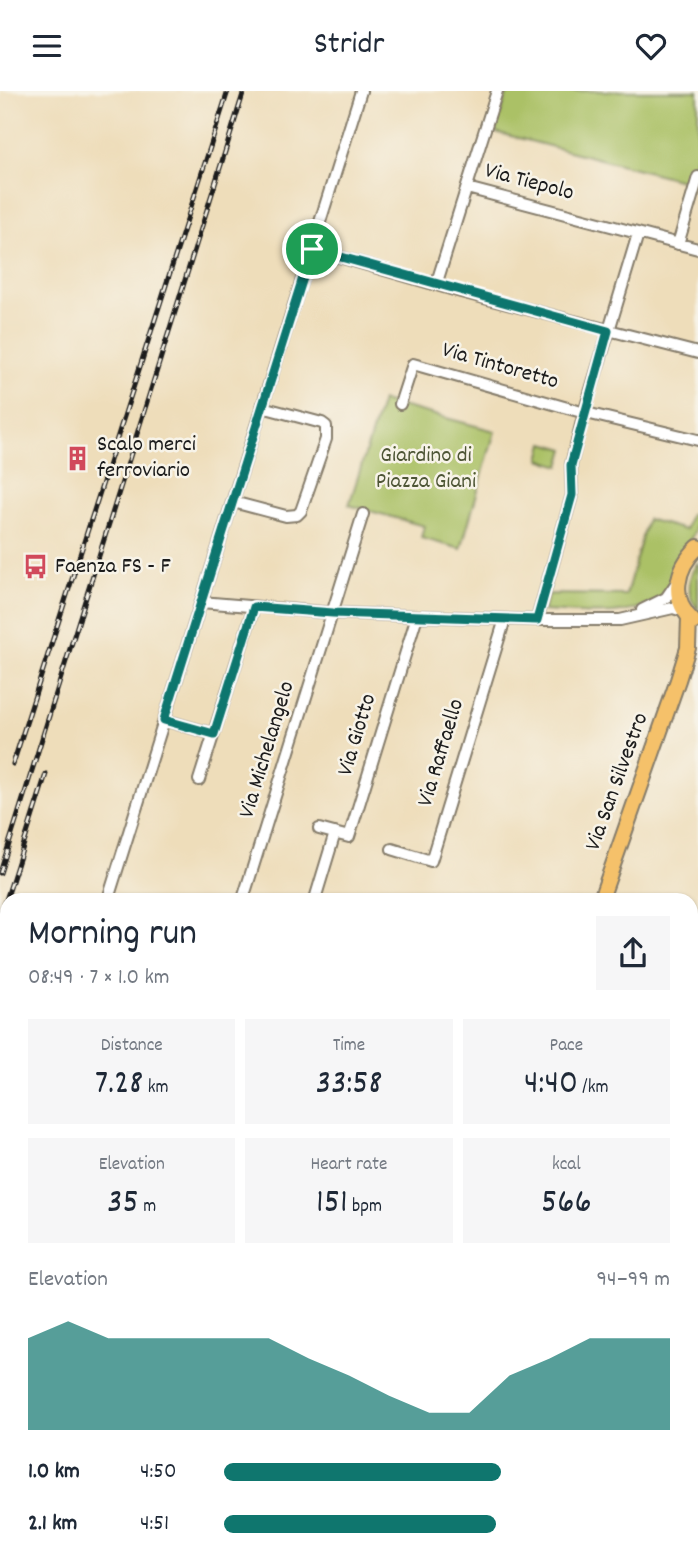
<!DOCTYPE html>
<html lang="en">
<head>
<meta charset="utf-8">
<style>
	:root { --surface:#fff; --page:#f6f6f7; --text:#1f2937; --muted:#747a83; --accent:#0f766e }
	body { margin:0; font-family:Dekko,sans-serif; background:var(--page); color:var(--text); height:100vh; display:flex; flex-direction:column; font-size:26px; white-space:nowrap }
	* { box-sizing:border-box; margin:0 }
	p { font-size:23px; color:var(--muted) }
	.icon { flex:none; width:38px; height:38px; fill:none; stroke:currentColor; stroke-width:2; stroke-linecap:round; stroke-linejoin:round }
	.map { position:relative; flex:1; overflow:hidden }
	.panel { position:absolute; left:0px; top:802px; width:698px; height:674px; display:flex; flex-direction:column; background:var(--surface); border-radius:21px 21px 0 0; box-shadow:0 2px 5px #0004 }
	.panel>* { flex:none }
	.pin { position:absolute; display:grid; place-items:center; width:60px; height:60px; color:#fff; margin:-30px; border:4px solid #fff; border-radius:50%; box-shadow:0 2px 7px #0007 }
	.round { display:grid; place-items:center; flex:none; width:74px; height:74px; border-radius:0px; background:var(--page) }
	.overview { display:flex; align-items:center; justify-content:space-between; height:119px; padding:0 28px }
	h1 { font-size:38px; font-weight:600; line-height:52px }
	.stats { display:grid; grid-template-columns:repeat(3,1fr); gap:10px; height:119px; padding:7px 28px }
	.stats div { display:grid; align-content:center; border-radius:0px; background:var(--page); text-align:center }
	.stats b { font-size:35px; font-weight:600 }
	.stats small { font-size:19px; font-weight:400 }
	.stats p { font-size:19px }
	.chart { height:196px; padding:14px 28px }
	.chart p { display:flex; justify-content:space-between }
	.chart svg { width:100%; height:126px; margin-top:7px; fill:var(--accent); opacity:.7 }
	ul { padding:0 28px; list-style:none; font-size:23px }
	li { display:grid; grid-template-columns:112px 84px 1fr; align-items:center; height:52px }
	li i { height:18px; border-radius:9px; background:var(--accent) }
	header { display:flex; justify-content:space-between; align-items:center; height:91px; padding:0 28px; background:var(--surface); font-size:32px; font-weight:600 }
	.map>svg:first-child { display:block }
</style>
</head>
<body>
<header><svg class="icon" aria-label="menu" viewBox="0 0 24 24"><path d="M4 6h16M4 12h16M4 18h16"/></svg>Stridr<svg class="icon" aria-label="heart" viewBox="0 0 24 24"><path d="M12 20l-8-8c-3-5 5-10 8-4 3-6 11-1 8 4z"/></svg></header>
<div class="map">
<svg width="698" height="1475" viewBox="0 0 698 1475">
	<rect width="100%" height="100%" fill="#f7f3e8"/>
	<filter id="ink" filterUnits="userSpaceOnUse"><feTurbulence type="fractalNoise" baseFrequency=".0143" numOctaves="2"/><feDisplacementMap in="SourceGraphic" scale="14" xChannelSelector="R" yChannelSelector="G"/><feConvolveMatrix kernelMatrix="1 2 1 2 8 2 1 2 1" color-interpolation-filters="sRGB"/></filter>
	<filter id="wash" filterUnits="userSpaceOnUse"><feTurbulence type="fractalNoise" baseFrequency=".00686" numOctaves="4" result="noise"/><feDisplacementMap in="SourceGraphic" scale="28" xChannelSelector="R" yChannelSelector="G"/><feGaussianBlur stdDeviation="1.57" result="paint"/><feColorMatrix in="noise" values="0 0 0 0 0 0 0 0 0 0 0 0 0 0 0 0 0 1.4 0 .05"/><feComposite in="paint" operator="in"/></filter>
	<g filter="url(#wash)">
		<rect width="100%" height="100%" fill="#eeddba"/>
		<path fill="#abc166" stroke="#646e41" stroke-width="2" d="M 508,0 L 698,0 L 698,63 L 689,91 L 495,41 Z
			M 382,310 L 495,340 L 461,458 L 421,447 L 424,435 L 349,414 Z
			M 544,352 L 565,358 L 560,375 L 540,368 Z
			M 690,423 L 698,425 C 694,450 688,449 678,469 C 672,479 673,495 664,503 C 632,531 581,521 543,520 L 549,503 L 626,504 L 647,428 L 685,439 Z
			M 698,471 L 698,519 C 686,504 687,486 698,471 Z"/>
	</g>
	<g filter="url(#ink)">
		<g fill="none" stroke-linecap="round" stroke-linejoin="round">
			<defs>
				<path id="minor" d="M 467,97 L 698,158
					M 678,153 L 698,86
					M 312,158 L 461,201 L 698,262
					M 436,194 L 497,0
					M 400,313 L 413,273 L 578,320 L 698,349
					M 233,411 L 286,425 L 297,424 L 301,420 L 326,348 L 326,335 L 322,332 L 262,316
					M 201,511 L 333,522 L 537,529 L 620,529 L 673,517 L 686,521
					M 642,519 L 666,507 L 677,491
					M 537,529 L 572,404 L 571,374 L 584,322 L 638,143
					M 164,629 L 214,643
					M 199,689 L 254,516
					M 319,738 L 349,746 L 417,525
					M 392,758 L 431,770 L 505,528
					M 108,808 L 361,0
					M 243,808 L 363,423
					M 315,808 L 335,742
					M 691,857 L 698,833
					M 0,1155 L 7,1131
					M 0,1329 L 7,1330
					M 636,1468 L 660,1475
					M 59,1475 L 61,1468
					M 230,1475 L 232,1468
					M 340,1475 L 343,1468
					M 628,1475 L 631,1468"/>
				<path id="major" d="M 694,531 C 669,508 676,477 698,456
					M 601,808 L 678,589 L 688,557 L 689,526
					M 0,1101 L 7,1102
					M 691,1240 L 698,1241
					M 691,1414 L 698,1419"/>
			</defs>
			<use href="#minor" stroke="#857c6b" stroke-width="14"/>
			<use href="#major" stroke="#857c6b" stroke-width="18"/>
			<use href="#minor" stroke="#fff" stroke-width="10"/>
			<use href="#major" stroke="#f5c16b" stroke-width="14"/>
			<defs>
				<path id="rail" d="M 13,673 L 228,0
					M 0,782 L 244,0
					M 0,828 L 46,683"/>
			</defs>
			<use href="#rail" stroke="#1c1c1c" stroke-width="5"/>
			<use href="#rail" stroke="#f7f3e8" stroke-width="2.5" stroke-dasharray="8" stroke-linecap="butt"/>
		</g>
	</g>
	<g fill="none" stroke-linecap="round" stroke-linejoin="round" filter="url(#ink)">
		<defs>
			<path id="route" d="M 312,158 L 608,240 L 571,374 L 572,404 L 537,529 L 333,522 L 254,516 L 214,643 L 164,629 Z"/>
		</defs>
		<use href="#route" stroke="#fff" stroke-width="14"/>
		<use href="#route" stroke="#0f766e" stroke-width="9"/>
	</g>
	<defs>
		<symbol id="building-bare" viewBox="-9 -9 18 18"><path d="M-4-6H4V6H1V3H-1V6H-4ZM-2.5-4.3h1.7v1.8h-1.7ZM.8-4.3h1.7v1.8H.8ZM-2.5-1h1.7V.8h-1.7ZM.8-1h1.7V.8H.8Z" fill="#d1495b" stroke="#f7f3e8" stroke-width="2.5" paint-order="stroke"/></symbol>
		<symbol id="bus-bare" viewBox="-9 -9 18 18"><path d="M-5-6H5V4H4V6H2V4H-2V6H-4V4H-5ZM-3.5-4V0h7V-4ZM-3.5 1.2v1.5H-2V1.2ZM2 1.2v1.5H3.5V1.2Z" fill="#d1495b" stroke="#f7f3e8" stroke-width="2.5" paint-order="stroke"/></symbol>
	</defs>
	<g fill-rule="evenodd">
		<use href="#building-bare" x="60" y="350" width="35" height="35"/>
		<use href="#bus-bare" x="18" y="458" width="35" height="35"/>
	</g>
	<g text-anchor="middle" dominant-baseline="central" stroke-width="5" stroke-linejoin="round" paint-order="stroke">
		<g font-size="23" fill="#1c1c1c" stroke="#f7f3e8">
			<text transform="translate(529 92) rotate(15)">Via Tiepolo</text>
			<text transform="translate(500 276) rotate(16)">Via Tintoretto</text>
			<text transform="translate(358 644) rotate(-73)">Via Giotto</text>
			<text transform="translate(268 659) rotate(-73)">Via Michelangelo</text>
			<text transform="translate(442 662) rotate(-73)">Via Raffaello</text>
			<text transform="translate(618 691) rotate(-70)">Via San Silvestro</text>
		</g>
		<g font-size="23" fill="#1c1c1c" stroke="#f7f3e8" text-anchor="start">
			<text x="97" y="354">Scalo merci<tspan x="97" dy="26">ferroviario</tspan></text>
			<text x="55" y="476">Faenza FS - F</text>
		</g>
		<g font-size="23" fill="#4e5636" stroke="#f7f3e8">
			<text x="426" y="365">Giardino di<tspan x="426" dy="26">Piazza Giani</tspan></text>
		</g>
	</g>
</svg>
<div class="pin" style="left:312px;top:158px;background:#1e9e55"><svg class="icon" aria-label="arrive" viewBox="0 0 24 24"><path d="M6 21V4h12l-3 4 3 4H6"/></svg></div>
<section class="panel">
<div class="overview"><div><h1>Morning run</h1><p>08:49 · 7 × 1.0 km</p></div><a class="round"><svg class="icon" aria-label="share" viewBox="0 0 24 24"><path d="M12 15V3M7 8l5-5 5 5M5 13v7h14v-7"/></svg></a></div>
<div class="stats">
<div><p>Distance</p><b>7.28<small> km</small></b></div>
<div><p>Time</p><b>33:58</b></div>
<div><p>Pace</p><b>4:40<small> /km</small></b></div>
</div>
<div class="stats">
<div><p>Elevation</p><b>35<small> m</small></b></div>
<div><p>Heart rate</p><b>151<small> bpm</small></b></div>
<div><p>kcal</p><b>566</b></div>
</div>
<div class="chart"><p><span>Elevation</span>94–99 m</p>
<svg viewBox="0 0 160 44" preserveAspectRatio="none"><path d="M0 44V12L10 6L20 12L30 12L40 12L50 12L60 12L70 19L80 25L90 32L100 38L110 38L120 25L130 19L140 12L150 12L160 12V44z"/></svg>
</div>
<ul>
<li><b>1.0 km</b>4:50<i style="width:62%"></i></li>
<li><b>2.1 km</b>4:51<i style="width:61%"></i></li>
</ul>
</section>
</div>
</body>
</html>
